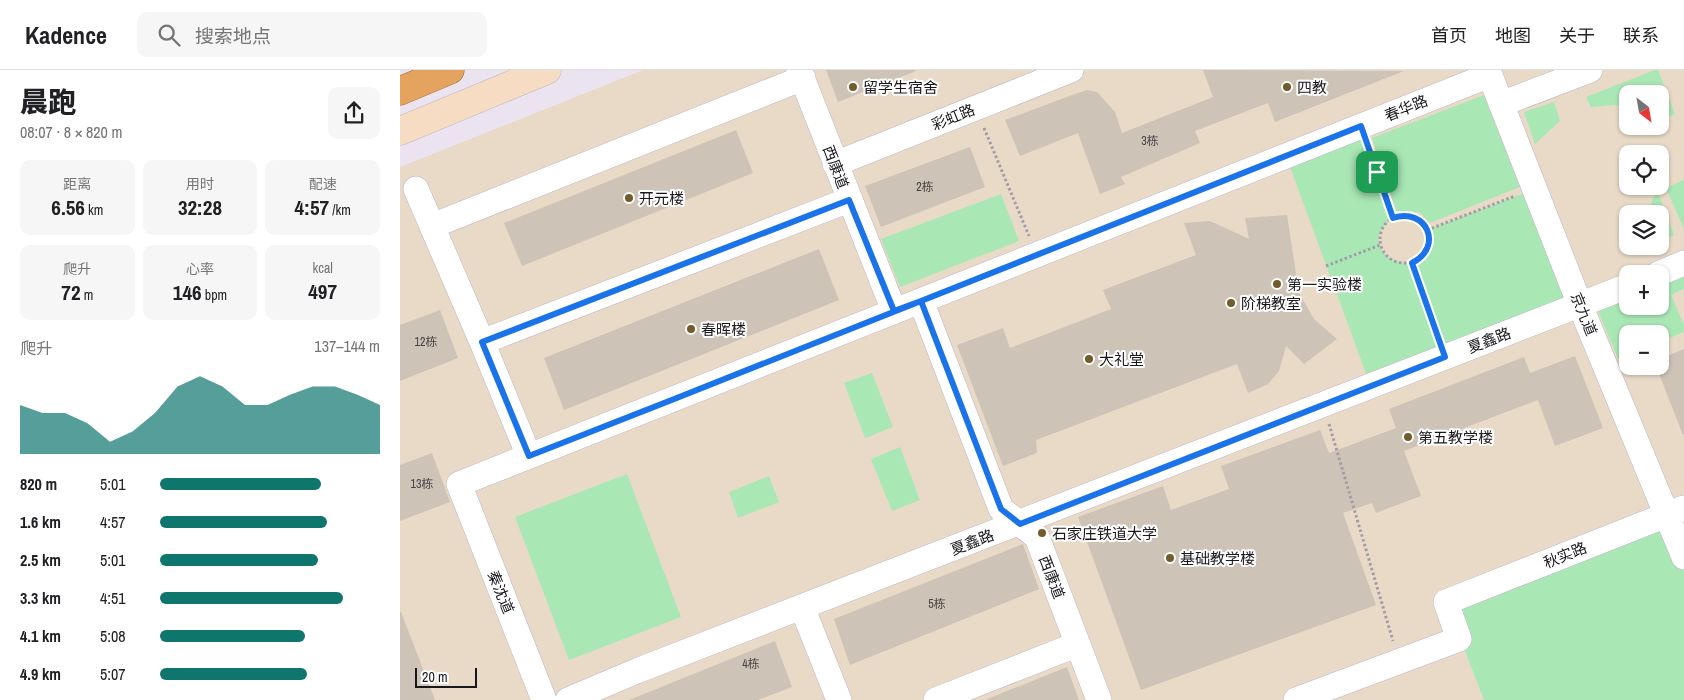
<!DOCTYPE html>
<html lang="zh">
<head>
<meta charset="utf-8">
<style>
	:root { --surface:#fff; --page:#f6f6f6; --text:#202124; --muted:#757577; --line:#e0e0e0; --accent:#0f766e }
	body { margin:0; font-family:"Archivo Narrow","Noto Sans SC",sans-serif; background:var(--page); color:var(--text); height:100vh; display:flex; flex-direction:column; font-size:19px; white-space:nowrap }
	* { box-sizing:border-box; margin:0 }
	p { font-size:16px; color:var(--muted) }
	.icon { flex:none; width:28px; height:28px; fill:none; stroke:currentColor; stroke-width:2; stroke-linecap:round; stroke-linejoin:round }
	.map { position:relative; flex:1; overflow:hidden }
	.panel { display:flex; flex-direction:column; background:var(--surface); width:400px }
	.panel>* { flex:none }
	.needle { width:32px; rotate:149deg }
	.tools { position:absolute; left:1219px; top:15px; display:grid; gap:10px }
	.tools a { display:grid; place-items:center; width:50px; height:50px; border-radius:10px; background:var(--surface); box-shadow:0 1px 4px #0004; font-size:25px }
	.scale { position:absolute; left:15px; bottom:12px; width:62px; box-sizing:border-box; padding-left:5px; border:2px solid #1a171c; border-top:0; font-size:14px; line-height:18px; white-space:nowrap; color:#1a171c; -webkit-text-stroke:4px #fff; paint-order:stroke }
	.pin { position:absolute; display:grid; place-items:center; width:42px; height:42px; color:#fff; margin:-21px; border-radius:10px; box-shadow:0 2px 8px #0006 }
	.round { display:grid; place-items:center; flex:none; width:52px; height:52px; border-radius:10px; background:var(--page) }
	.headline { display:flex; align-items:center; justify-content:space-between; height:85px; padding:0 20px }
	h1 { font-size:28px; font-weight:800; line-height:38px }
	.figures { display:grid; grid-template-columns:repeat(3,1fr); gap:8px; height:85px; padding:5px 20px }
	.figures div { display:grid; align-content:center; border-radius:10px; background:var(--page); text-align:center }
	.figures b { font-size:21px; font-weight:800 }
	.figures small { font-size:14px; font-weight:400 }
	.figures p { font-size:14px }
	.chart { height:140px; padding:10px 20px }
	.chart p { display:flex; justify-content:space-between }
	.chart svg { width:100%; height:90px; margin-top:5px; fill:var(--accent); opacity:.7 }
	ul { padding:0 20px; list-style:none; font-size:16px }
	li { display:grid; grid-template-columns:80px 60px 1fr; align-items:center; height:38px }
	li i { height:12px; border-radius:6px; background:var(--accent) }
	header { display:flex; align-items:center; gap:30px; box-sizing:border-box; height:70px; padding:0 25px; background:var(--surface); border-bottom:1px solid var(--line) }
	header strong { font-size:24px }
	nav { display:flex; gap:28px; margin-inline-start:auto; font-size:18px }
	.search { width:350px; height:45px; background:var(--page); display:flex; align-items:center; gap:12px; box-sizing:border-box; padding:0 18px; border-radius:10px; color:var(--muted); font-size:19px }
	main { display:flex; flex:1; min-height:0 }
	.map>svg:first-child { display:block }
</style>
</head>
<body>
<header>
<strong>Kadence</strong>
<div class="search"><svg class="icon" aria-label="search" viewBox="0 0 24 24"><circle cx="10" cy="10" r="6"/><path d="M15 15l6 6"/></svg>搜索地点</div>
<nav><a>首页</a><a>地图</a><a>关于</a><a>联系</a></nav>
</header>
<main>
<section class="panel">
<div class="headline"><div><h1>晨跑</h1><p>08:07 · 8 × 820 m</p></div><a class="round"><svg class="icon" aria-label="share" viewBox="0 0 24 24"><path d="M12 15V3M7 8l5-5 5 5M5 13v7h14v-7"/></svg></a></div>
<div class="figures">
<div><p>距离</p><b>6.56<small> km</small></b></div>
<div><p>用时</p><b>32:28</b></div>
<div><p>配速</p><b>4:57<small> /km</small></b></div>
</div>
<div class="figures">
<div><p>爬升</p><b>72<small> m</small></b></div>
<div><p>心率</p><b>146<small> bpm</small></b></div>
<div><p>kcal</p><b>497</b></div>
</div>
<div class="chart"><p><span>爬升</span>137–144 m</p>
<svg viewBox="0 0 160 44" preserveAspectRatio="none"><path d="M0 44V20L10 24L20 24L30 29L40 38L50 33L60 24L70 11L80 6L90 11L100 20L110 20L120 15L130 11L140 11L150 15L160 20V44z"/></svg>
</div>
<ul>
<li><b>820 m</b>5:01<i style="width:73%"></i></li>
<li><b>1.6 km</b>4:57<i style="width:76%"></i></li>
<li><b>2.5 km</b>5:01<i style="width:72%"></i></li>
<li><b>3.3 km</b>4:51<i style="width:83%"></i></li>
<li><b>4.1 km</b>5:08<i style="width:66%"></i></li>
<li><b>4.9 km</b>5:07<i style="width:67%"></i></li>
</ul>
</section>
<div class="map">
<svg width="1284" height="630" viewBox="0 0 1284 630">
	<rect width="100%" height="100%" fill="#ece3f0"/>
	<path fill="#e9dac7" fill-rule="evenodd" d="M 243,0 L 1284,0 L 1284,630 L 0,630 L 0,97 ZM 1228,24 L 1260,24 L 1260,56 L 1228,56 ZM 1228,84 L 1260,84 L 1260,116 L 1228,116 ZM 1228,144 L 1260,144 L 1260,176 L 1228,176 ZM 1228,204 L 1260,204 L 1260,236 L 1228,236 ZM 1228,264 L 1260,264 L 1260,296 L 1228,296 Z"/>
	<path fill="#a9e7b5" d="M 1255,0 L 1258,0 L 1275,44 L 1260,50 L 1260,24 L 1228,24 L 1227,38 L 1215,35 L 1191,37 L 1186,27 Z
		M 1084,25 L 1120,117 L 1030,153 L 1019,142 L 996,141 L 972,68 Z
		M 1154,32 L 1160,51 L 1135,74 L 1124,42 Z
		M 961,56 L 993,148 C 942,185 1042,222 1027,160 L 1135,119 L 1180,235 L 971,317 L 886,86 Z
		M 1284,110 L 1284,159 L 1266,118 Z
		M 1257,119 L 1274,165 L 1260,171 L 1260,144 L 1240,144 L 1250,136 Z
		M 601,124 L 619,171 L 500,217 L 481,169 Z
		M 1284,203 L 1284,219 L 1271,225 L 1284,255 L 1284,262 L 1260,272 L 1260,264 L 1228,264 L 1227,285 L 1218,289 L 1197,238 L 1227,226 L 1228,236 L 1260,236 L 1260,213 Z
		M 472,303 L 493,357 L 465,368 L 444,313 Z
		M 500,377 L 520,430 L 492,441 L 471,389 Z
		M 227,404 L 281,547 L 169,590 L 115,447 Z
		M 369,406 L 379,432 L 338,448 L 329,422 Z
		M 1267,445 L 1284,487 L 1284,630 L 1084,630 L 1046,532 Z"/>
	<path fill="#cec3b7" d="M 426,0 L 515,0 L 516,1 L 438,32 Z
		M 803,0 L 1004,1 L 875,52 L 868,33 L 795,61 L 800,73 L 721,107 L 725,114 L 700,124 L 678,63 L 620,86 L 605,50 L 672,25 L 687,20 L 697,22 L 715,42 L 722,63 L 813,27 Z
		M 336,60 L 353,103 L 122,196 L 104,153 Z
		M 570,77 L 585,117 L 481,157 L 465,116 Z
		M 887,145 L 899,223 L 914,249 L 937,269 L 904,294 L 886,276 L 879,301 L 868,314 L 848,323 L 837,294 L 636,370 L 637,383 L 603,396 L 557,275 L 603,258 L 610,278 L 711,239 L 703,220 L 796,185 L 784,153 L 810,151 L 849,169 L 845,148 Z
		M 419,179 L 439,230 L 164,340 L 144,288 Z
		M 40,240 L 58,288 L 0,311 L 0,255 Z
		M 1284,279 L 1284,364 L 1283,365 L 1256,296 L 1260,296 L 1260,289 Z
		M 1175,286 L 1203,358 L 1155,376 L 1138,330 L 1004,381 L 1021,426 L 976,443 L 972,433 L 943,443 L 976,535 L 741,620 L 678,447 L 763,416 L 771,440 L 829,419 L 821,396 L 920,360 L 929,383 L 996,358 L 989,339 L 1124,287 L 1130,303 Z
		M 32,383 L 50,432 L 0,451 L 0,395 Z
		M 623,474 L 639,519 L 450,595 L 434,549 Z
		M 0,542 L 1,542 L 35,630 L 0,630 Z
		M 375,571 L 392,617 L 358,630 L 229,630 Z
		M 667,597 L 679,630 L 587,630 L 587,629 Z"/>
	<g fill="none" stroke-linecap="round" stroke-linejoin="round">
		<defs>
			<path id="minor" d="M 399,0 L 494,241
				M 1088,0 L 1180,235 L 1284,487
				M 1101,34 L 1190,0
				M 435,94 L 671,0
				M 16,119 L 82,272
				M 32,156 L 403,8
				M 1258,204 L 1284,193
				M 521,231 L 601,439 L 637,467 L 699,630
				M 129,386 L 82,272 L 449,130
				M 402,537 L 439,630
				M 144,630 L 59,414 L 1090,5
				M 168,630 L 239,600 L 1228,216
				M 536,630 L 678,574
				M 896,630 L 1059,569 L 1046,532 L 1284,438"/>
			<path id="secondary" d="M 0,61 L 147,0"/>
			<path id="trunk" d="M 0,21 L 50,0"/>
		</defs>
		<use href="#minor" stroke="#beb5c2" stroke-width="26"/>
		<use href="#secondary" stroke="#beb5c2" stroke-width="29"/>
		<use href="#trunk" stroke="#99632c" stroke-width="29"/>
		<path stroke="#a39ca7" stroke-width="3" stroke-dasharray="2.5 2.5" stroke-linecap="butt" d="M 584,58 L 629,166
			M 969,77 L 993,148
			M980 169a24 24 0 1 1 48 0a24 24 0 1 1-48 0Z
			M 1027,160 L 1115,126
			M 1011,193 L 1038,266
			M 926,196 L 980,175
			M 929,354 L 993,571"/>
		<use href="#minor" stroke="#fff" stroke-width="25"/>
		<use href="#secondary" stroke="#f5dcc2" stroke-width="28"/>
		<use href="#trunk" stroke="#e4a35e" stroke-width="28"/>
	</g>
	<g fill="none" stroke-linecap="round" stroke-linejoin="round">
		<defs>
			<path id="route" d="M 977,102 L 961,56 L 521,231 L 494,241 L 449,130 L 82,272 L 129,386 C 260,335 390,283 521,231 L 601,439 L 620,454 L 1045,287 L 1012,193 C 1044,177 1027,137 993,148 L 977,102"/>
		</defs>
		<use href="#route" stroke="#fff" stroke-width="10"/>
		<use href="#route" stroke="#1a73e8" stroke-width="6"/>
	</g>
	<g fill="#725c2c" stroke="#fff" stroke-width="2">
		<circle cx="453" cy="17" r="5"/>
		<circle cx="887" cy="17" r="5"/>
		<circle cx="229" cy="128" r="5"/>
		<circle cx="877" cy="214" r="5"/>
		<circle cx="831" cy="233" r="5"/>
		<circle cx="291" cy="259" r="5"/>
		<circle cx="689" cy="289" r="5"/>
		<circle cx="1008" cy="367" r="5"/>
		<circle cx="642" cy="463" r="5"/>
		<circle cx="770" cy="488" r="5"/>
	</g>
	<g text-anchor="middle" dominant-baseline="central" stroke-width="4" stroke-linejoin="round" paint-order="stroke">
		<g font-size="12" fill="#474243">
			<text x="750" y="71">3栋</text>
			<text x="525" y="117">2栋</text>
			<text x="26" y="272">12栋</text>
			<text x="22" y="414">13栋</text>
			<text x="537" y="534">5栋</text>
			<text x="351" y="594">4栋</text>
		</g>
		<g font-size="15" fill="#1a171c" stroke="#fff" text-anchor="start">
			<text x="463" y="17">留学生宿舍</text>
			<text x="897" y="17">四教</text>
			<text x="239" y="128">开元楼</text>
			<text x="887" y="214">第一实验楼</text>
			<text x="841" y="233">阶梯教室</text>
			<text x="301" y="259">春晖楼</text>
			<text x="699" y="289">大礼堂</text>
			<text x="1018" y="367">第五教学楼</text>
			<text x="652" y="463">石家庄铁道大学</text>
			<text x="780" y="488">基础教学楼</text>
		</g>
		<g font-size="15" fill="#1a171c" stroke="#fff">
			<text transform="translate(1006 38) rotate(-22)">春华路</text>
			<text transform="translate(553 47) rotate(-22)">彩虹路</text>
			<text transform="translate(436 97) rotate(69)">西康道</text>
			<text transform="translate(1184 244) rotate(68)">京九道</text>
			<text transform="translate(1089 270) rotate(-21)">夏鑫路</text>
			<text transform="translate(572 472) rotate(-21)">夏鑫路</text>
			<text transform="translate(1165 485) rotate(-22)">秋实路</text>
			<text transform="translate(652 507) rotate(69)">西康道</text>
			<text transform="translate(101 522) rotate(68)">秦沈道</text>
		</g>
	</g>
</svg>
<div class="tools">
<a><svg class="needle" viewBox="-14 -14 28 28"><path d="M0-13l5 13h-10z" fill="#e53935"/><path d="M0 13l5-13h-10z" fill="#757577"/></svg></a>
<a><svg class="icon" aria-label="locate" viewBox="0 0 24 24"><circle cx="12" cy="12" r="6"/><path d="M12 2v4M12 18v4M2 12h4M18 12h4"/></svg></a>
<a><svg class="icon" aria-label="layers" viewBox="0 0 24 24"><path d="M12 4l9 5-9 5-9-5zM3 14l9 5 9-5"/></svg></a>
<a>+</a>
<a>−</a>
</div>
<div class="scale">20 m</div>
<div class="pin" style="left:977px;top:102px;background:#1e9e55"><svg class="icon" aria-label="arrive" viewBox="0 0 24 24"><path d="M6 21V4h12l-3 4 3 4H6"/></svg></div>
</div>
</main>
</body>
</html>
